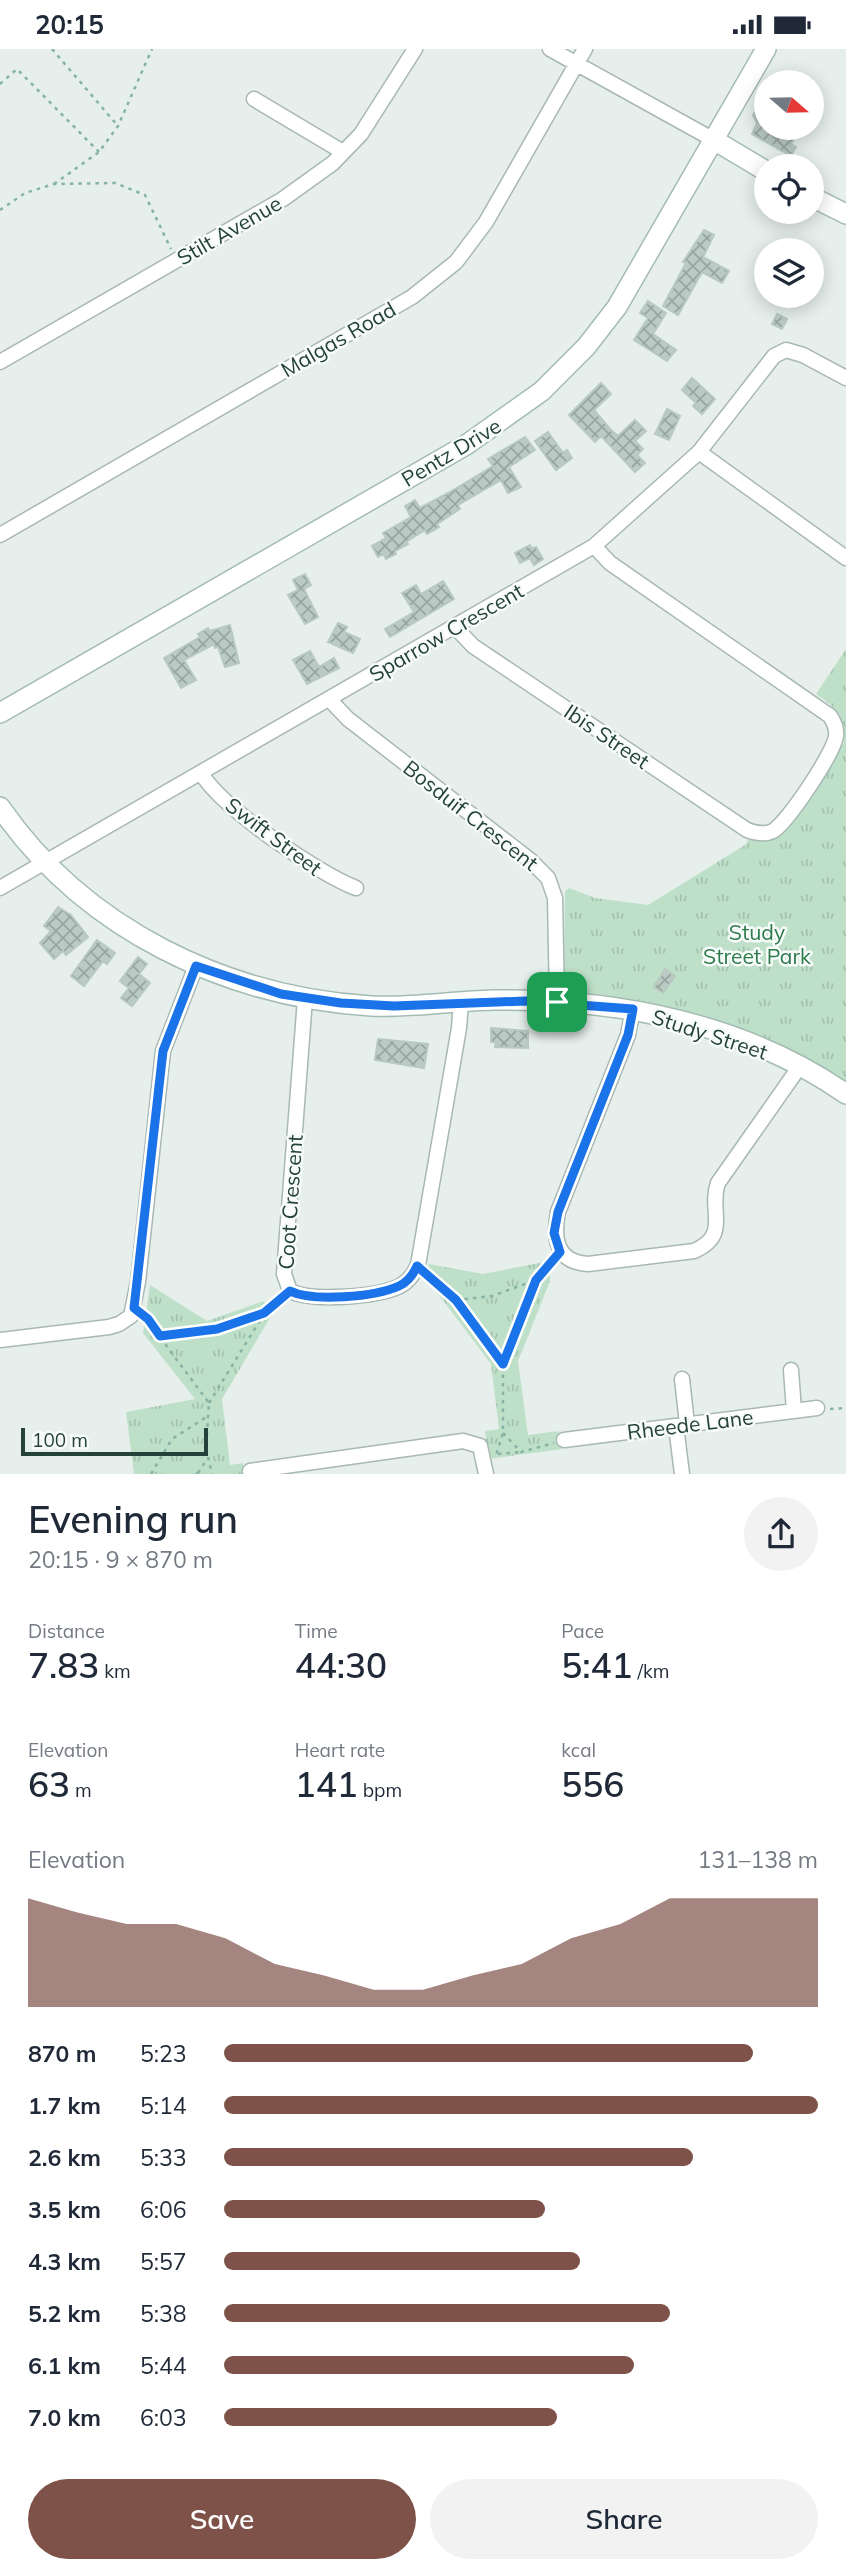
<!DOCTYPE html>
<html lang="en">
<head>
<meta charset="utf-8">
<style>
	:root { --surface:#fff; --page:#f2f2f3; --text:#1f2937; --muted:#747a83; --accent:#7f5249 }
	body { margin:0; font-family:Mulish,sans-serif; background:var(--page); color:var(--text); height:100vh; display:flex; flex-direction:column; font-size:26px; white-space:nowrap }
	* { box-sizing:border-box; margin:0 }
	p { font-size:23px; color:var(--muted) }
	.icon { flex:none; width:38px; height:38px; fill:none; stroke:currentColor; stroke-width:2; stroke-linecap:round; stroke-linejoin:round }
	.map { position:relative; height:1425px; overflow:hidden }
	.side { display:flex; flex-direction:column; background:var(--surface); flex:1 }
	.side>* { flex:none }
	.needle { width:46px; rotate:110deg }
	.buttons { position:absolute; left:754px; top:21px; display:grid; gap:14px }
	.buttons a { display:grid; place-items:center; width:70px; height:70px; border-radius:50%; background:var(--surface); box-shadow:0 4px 18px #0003; font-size:35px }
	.scale { position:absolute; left:21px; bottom:18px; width:187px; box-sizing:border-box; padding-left:7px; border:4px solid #24423a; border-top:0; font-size:19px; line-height:24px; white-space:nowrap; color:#24423a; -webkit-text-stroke:5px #f7fbf9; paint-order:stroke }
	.pin { position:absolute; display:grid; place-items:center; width:60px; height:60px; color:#fff; margin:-30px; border-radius:14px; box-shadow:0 4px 10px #0006 }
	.round { display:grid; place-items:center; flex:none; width:74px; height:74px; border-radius:37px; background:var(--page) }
	.head { display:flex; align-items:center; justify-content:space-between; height:119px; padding:0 28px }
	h1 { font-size:38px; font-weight:600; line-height:52px }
	.metrics { display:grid; grid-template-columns:repeat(3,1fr); gap:10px; height:119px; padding:7px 28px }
	.metrics div { display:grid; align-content:center }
	.metrics b { font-size:35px; font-weight:600 }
	.metrics small { font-size:19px; font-weight:400 }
	.metrics p { font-size:19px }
	.chart { height:196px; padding:14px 28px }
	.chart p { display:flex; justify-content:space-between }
	.chart svg { width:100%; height:126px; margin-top:7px; fill:var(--accent); opacity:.7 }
	.cta { display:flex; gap:14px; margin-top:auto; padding:14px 28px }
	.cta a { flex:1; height:80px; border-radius:42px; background:var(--accent); color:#fff; font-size:28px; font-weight:600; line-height:80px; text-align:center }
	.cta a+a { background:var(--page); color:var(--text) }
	ul { padding:0 28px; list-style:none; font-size:23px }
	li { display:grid; grid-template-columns:112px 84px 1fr; align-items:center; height:52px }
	li i { height:18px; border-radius:9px; background:var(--accent) }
	.status { display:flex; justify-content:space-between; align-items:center; height:49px; padding:0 35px; background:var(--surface); direction:ltr }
	.status svg { height:19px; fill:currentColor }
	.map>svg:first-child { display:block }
</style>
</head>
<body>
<div class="status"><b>20:15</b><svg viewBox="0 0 49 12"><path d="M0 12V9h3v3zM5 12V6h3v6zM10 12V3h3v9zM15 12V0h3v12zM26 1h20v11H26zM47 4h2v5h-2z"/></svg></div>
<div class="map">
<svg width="846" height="1425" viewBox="0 0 846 1425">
	<defs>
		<pattern id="grass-tufts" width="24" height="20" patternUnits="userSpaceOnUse" patternTransform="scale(1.75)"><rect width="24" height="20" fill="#bfe0c8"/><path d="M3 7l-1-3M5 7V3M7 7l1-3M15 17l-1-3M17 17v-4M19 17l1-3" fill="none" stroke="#a4c1ad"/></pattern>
		<pattern id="building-cross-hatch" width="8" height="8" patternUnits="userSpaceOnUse" patternTransform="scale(1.75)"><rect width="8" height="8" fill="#bbcac4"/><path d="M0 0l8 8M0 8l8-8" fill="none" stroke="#98a6a0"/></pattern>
	</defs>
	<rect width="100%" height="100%" fill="#e6efeb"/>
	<path fill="url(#grass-tufts)" d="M 846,600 L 846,1037 L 819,1018 L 570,943 L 564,932 L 565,842 L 569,839 L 595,849 L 648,856 L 745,796 L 749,790 L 766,792 L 787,780 L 844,694 C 846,669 835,657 816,645 Z
		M 549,1212 L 550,1232 L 518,1312 L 528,1386 L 559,1382 L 562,1400 L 488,1410 L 485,1382 L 499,1380 L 491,1315 L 423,1225 L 429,1215 L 483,1225 Z
		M 150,1236 L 207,1272 L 264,1252 L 271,1267 L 222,1350 L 230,1416 L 243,1414 L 244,1425 L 134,1425 L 126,1363 L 195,1350 L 143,1284 Z"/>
	<path fill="url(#building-cross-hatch)" stroke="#b8c9c2" stroke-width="2" d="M 766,53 L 766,79 L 775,79 L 794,90 L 791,95 L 796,98 L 791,107 L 752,85 L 757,74 L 753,66 L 756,62 L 763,61 Z
		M 704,181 L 714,186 L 703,208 L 729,222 L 722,234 L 702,223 L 678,266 L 663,257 L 686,214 L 683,213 Z
		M 648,252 L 666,264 L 653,285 L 676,301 L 667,312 L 634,291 L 648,269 L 640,264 Z
		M 777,265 L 787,270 L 782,280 L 772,275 Z
		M 692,329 L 715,350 L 702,365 L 693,357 L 696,354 L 682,341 Z
		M 601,334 L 611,345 L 594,361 L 610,380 L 618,387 L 635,371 L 646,382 L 635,392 L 643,400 L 637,406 L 645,414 L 635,423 L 601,387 L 595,393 L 569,366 Z
		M 667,360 L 680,367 L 669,391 L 655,385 Z
		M 548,383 L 563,404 L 567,401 L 572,409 L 556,421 L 535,392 Z
		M 525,388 L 535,401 L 509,418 L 521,438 L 508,444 L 501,431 L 458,456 L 460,460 L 437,475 L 439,478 L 427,485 L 425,481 L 406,493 L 408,495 L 395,502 L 396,505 L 386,510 L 383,505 L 378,508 L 372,497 L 386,489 L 383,484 L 411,468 L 405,457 L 415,451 L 420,459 L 450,443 L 493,417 L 488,410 Z
		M 530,496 L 532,500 L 536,498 L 543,510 L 534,516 L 530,509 L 520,514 L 515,504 Z
		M 305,525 L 311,536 L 304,540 L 318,568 L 305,575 L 288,546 L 298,541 L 293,531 Z
		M 443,532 L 454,550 L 390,588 L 385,580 L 414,563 L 402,544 L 416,536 L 421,545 Z
		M 338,574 L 347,578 L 344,583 L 360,590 L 353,604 L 328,593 Z
		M 230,576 L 239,614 L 225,618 L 218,598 L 215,599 L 214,595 L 184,611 L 196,631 L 181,639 L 164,609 L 200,588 L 198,585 L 208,579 L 210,582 Z
		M 310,602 L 319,618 L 334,609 L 339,619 L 307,635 L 293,611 Z
		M 58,858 L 71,866 L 88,888 L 66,906 L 63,902 L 54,910 L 40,894 L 51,882 L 44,877 Z
		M 97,891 L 115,904 L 107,915 L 103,912 L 84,937 L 71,927 Z
		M 138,908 L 147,915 L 139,925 L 150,934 L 132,957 L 121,949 L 129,939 L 120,932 Z
		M 665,920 L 675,927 L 663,944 L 654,938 Z
		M 491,979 L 528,982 L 528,999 L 495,998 L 496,993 L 491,993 Z
		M 378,990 L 428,995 L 424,1019 L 375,1011 Z"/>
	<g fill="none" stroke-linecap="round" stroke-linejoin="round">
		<defs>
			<path id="street" d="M 550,0 L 714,91
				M 254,50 L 343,103
				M 0,313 L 283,150 L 333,114 L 361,85 L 415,0
				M 699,403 L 846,509
				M 0,486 L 412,248 L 456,213 L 486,173 L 585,0
				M 455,578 L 473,597 L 747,781 C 755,784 765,786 773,782 C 787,774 834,704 836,687 C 837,680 834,673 830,667 L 610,514 L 594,497
				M 329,650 L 348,670 L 530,811 L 548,829 L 555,849 L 557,953
				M 201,724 C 222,759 317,824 356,839
				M 0,839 L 594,497 L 699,403 L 774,307 L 786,301 L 803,306 L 846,329
				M 305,950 L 284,1225 L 290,1242 C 312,1253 378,1248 400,1237 C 409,1232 414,1225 418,1216 L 459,979 L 461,952
				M 633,960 L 628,986 L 558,1163 C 553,1189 556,1213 588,1215 L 694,1202 C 731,1186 708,1162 718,1134 L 800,1017
				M 0,1291 L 109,1278 L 119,1275 L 131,1267 L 138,1233 L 163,1002 L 196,917
				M 791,1321 L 794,1362
				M 682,1330 L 687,1375
				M 676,1377 L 682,1425
				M 564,1391 L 817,1359
				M 250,1422 L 463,1392 L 480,1397 L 486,1425"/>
			<path id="secondary" d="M 714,91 L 766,122
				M 812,148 L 846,165
				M 0,664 L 466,396 L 542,342 L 586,298 L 617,258 L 766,0
				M 0,758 C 84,880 226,948 371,957 C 411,959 452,952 493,951 C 615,949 744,974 846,1045"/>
		</defs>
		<use href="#street" stroke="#a8b8b2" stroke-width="17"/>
		<use href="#secondary" stroke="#a4bbb3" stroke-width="22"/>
		<path stroke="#86b3a5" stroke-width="2.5" stroke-dasharray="3.5 5" stroke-linecap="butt" d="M 52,0 L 118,77
			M 0,35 L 17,20 L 99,103
			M 54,135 L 99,103 L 118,77 L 152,0
			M 0,161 L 25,144 L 54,135 L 115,134 L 145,146 L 171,200
			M 429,1225 L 456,1251 L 503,1315 L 503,1384 L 496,1406
			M 456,1251 L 492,1247 L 536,1231
			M 145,1268 L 209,1354 L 206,1399 L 212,1425
			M 160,1287 C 194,1278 257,1282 281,1250
			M 503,1315 L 536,1231 L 553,1212
			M 209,1354 L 264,1265
			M 830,1360 L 846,1359
			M 503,1384 L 521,1403 L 554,1394
			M 498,1405 L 521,1403
			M 198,1424 L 207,1410
			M 151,1425 L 172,1390 L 208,1367
			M 195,1425 L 202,1425"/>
		<use href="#street" stroke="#fff" stroke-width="14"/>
		<use href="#secondary" stroke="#fff" stroke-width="19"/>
	</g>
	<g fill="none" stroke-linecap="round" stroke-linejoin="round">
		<defs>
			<path id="route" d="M 196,917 L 281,945 L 341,954 L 394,957 L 526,952 L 633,960 L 628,986 L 558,1163 L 554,1184 L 560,1203 L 536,1231 L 503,1315 L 456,1251 L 417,1217 C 413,1226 408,1233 399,1237 C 375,1248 313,1253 290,1242 L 264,1264 L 217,1280 L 160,1287 L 148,1270 L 134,1259 L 163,1002 Z"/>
		</defs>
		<use href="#route" stroke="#fff" stroke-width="14"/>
		<use href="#route" stroke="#1a73e8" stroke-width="9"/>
	</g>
	<g text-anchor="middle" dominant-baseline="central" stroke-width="5" stroke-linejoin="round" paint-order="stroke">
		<g font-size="21" fill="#24423a" stroke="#f7fbf9">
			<text transform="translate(229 181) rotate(-30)">Stilt Avenue</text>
			<text transform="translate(338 290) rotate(-30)">Malgas Road</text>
			<text transform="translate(451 403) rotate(-31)">Pentz Drive</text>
			<text transform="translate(446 583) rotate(-30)">Sparrow Crescent</text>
			<text transform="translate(607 687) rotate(34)">Ibis Street</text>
			<text transform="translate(471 766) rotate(38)">Bosduif Crescent</text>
			<text transform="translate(274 787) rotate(37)">Swift Street</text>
			<text transform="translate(710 985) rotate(18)">Study Street</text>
			<text transform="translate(290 1153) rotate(-86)">Coot Crescent</text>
			<text transform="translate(690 1375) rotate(-7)">Rheede Lane</text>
		</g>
		<g font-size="21" fill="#2d7a4b" stroke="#f7fbf9">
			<text x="757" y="883">Study<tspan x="757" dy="24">Street Park</tspan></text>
		</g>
	</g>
</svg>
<div class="buttons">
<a><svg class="needle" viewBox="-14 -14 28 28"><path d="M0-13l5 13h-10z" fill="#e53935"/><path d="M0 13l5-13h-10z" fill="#747a83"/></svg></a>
<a><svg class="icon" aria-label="locate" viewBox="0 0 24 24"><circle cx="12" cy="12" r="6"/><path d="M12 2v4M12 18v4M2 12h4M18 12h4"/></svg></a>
<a><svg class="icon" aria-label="layers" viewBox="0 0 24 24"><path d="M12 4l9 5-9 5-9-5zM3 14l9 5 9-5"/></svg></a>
</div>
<div class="scale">100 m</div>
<div class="pin" style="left:557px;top:953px;background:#1e9e55"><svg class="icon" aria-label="arrive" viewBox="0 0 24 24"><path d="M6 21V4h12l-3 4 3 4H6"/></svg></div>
</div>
<section class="side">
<div class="head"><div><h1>Evening run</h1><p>20:15 · 9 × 870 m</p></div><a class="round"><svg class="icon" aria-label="share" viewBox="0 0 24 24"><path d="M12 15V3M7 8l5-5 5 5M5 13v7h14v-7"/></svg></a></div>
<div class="metrics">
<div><p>Distance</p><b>7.83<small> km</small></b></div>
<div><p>Time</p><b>44:30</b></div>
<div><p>Pace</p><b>5:41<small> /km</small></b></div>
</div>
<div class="metrics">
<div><p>Elevation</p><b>63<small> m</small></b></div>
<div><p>Heart rate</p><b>141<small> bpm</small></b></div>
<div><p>kcal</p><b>556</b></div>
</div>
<div class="chart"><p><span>Elevation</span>131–138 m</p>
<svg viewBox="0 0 160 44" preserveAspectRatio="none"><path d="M0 44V6L10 11L20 15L30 15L40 20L50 29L60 33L70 38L80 38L90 33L100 29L110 20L120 15L130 6L140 6L150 6L160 6V44z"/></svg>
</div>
<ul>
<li><b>870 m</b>5:23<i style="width:89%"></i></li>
<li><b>1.7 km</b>5:14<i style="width:100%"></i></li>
<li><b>2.6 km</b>5:33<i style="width:79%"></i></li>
<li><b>3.5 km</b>6:06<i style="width:54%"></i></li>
<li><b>4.3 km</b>5:57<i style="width:60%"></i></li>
<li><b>5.2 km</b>5:38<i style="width:75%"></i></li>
<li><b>6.1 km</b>5:44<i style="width:69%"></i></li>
<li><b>7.0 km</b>6:03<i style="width:56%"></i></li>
</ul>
<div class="cta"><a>Save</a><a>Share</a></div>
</section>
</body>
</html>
